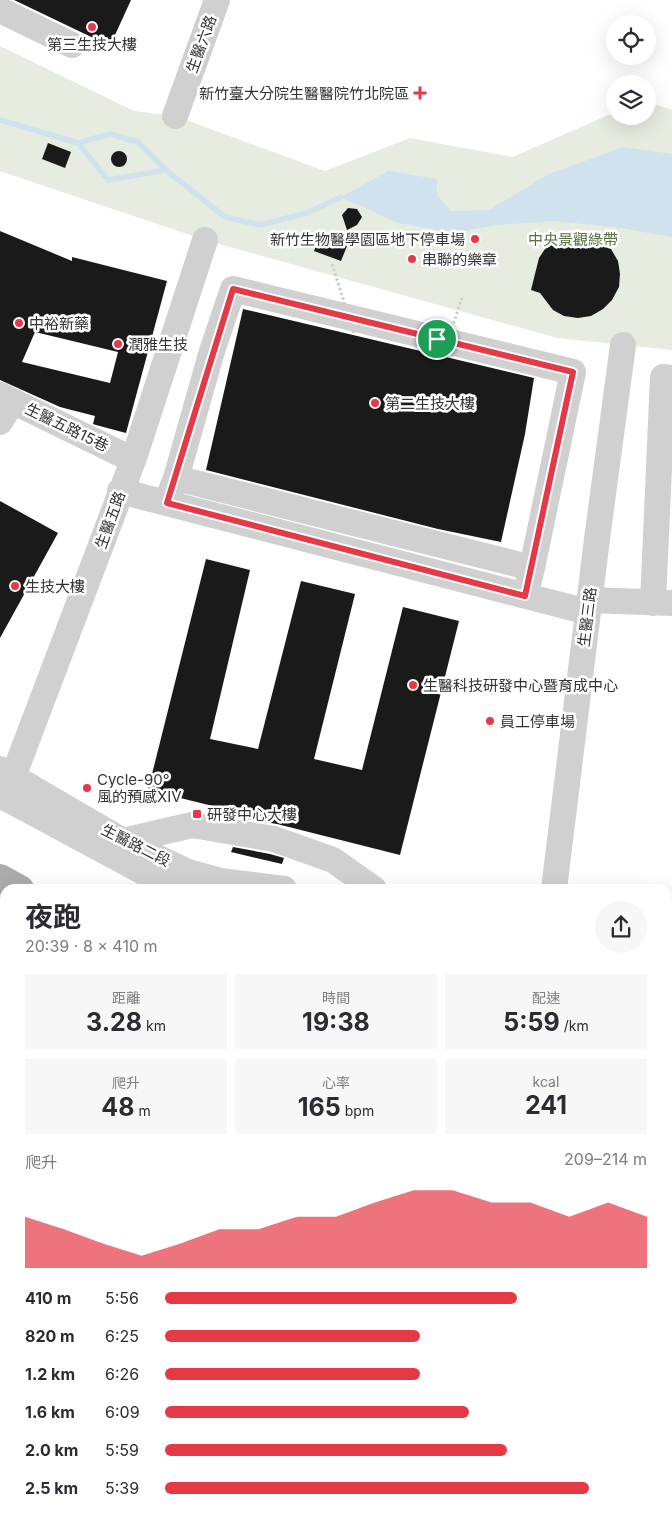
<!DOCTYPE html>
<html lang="zh-TW">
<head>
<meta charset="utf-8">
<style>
	:root { --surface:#fff; --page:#f7f7f7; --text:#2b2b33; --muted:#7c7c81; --accent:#e63946 }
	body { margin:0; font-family:Inter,"Noto Sans TC",sans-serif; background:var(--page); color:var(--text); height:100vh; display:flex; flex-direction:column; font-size:19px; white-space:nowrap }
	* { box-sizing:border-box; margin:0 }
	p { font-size:16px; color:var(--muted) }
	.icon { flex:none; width:28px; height:28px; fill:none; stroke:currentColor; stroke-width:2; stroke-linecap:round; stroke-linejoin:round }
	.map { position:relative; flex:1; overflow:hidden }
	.side { position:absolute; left:0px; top:884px; width:672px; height:631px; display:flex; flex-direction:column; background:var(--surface); border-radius:15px 15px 0 0; box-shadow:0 5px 20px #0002 }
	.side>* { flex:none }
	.tools { position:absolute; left:606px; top:15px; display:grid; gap:10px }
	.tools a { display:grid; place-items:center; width:50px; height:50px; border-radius:50%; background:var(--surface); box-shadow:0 5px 20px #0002; font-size:25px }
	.pin { position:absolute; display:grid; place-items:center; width:42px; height:42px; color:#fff; margin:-21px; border:2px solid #fff; border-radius:50%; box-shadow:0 1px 5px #0007 }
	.round { display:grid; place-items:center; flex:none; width:52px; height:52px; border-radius:26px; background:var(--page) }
	.summary { display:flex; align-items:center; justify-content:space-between; height:85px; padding:0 25px }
	h1 { font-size:28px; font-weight:700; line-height:38px }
	.stats { display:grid; grid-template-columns:repeat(3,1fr); gap:8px; height:85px; padding:5px 25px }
	.stats div { display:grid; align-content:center; border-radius:0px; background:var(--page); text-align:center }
	.stats b { font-size:25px; font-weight:700 }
	.stats small { font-size:14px; font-weight:400 }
	.stats p { font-size:14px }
	.chart { height:140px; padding:10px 25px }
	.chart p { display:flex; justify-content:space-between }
	.chart svg { width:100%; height:90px; margin-top:5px; fill:var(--accent); opacity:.7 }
	ul { padding:0 25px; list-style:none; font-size:16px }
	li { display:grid; grid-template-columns:80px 60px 1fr; align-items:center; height:38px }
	li i { height:12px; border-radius:6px; background:var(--accent) }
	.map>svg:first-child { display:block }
</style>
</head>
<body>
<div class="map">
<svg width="672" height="1514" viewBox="0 0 672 1514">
	<rect width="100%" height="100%" fill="#fff"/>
	<path fill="#e6ecdf" d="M 0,46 L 134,111 L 175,116 L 325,171 L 410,138 L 513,157 L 615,112 L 615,116 L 648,116 L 648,102 L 672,110 L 672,350 L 557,338 L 205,240 L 0,171 Z"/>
	<path fill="#cfe2ee" d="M 623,147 L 672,154 L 672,237 L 621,228 L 554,221 L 496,225 L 455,233 L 398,223 L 341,197 L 388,171 L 437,179 L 437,195 L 451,211 L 489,210 L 549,174 Z"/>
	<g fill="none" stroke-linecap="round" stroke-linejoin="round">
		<path stroke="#cfe2ee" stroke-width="5.5" d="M 0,120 L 78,143 L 110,134 L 138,142 L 166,170 L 225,217 L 260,225 L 307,213 L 341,197
			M 78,143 L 108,180 L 166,170"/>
	</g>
	<path fill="#1a1a1a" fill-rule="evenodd" d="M 14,0 L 131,0 L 110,46 Z
		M 48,143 L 71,152 L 65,168 L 42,159 Z
		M111 159a8 8 0 1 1 16 0a8 8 0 1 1-16 0Z
		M 348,208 L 357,209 L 362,217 L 357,225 L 347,230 L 342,215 Z
		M 0,231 L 72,261 L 72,257 L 167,281 L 126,433 L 96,425 L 93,424 L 95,416 L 60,407 L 0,380 ZM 35,332 L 118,352 L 110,383 L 22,362 Z
		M 572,234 L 587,234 L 600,240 L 611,249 L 618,261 L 620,274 L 619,287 L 612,300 L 603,309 L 591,316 L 578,318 L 564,316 L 553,310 L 540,293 L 531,290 L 539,258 L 547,246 L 559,238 Z
		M 320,236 L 347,246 L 341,261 L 314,251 Z
		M 243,309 L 534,378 L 525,434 L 501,542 L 438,529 L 206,470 Z
		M 0,501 L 58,533 L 0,638 Z
		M 206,559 L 250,570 L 210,739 L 258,749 L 301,581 L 355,594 L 314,759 L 362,770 L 403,607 L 459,621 L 400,855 L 277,824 L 240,818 L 241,813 L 148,790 Z
		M 233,847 L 270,854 L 284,858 L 282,864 L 231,852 Z"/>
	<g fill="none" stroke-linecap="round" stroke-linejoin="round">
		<path stroke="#d0d0d0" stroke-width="26" d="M 0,10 L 72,45
			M 175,116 L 217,0
			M 0,395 L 125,456 L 134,458
			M 0,422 L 13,401
			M 176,478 L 212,351 L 233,289 L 573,372 L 532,568
			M 120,491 L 588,612
			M 170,493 L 176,478 L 532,568 L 528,584
			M 589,600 L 672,603
			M 653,603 L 663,377 L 672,378
			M 0,769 L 123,841 L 188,872 L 221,881 L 284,889
			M 0,795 L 175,889
			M 5,798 L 134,458 L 205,240
			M 123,841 L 192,825 L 274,839 L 333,860 L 374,889
			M 554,889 L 597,539 L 623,345
			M 668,909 L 672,910
			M 668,929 L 672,930
			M 0,1038 L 5,1038
			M 668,1184 L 672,1184
			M 668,1464 L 672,1448
			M 654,1514 L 655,1510"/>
		<path stroke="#ababab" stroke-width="28" d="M 0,878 L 20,889
			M 0,909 L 5,912
			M 668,1051 L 672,1051
			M 668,1076 L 672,1076"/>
		<path stroke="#cdcdcd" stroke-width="3" stroke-dasharray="2.5 2.5" stroke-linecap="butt" d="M 332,264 L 354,333
			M 444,352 L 462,298"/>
	</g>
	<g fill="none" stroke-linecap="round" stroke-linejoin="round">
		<defs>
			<path id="route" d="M 233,289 L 573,372 L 525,596 L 167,503 Z"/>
		</defs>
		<use href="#route" stroke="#fff" stroke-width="10"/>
		<use href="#route" stroke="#e63946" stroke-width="6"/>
	</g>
	<g fill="#e63946" stroke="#fff" stroke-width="2">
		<circle cx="92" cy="27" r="5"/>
		<path d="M417.5 85.5h5v5h5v5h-5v5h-5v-5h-5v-5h5z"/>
		<circle cx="475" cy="239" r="5"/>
		<circle cx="412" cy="259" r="5"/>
		<circle cx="19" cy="323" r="5"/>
		<circle cx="118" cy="344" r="5"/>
		<circle cx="375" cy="403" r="5"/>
		<circle cx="15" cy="586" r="5"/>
		<circle cx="413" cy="685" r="5"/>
		<circle cx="490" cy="721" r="5"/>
		<circle cx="87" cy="788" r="5"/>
		<rect x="192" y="809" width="10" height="10" rx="2.5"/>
	</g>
	<g text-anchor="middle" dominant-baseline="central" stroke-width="5" stroke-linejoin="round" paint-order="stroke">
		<g font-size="15" fill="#333" stroke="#fff" text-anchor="start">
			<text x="92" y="44" text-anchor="middle">第三生技大樓</text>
			<text x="409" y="93" text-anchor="end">新竹臺大分院生醫醫院竹北院區</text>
			<text x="465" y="239" text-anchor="end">新竹生物醫學園區地下停車場</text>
			<text x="422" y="259">串聯的樂章</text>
			<text x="29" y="323">中裕新藥</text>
			<text x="128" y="344">潤雅生技</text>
			<text x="385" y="403">第二生技大樓</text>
			<text x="25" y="586">生技大樓</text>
			<text x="423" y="685">生醫科技研發中心暨育成中心</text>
			<text x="500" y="721">員工停車場</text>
			<text x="97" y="779">Cycle-90°<tspan x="97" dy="17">風的預感XIV</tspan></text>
			<text x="207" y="814">研發中心大樓</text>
		</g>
		<g font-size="15" fill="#333" stroke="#fff">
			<text transform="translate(201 44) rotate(-70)">生醫六路</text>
			<text transform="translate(67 427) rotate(26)">生醫五路15巷</text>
			<text transform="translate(110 520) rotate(-70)">生醫五路</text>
			<text transform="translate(587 617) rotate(-83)">生醫三路</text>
			<text transform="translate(136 845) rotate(27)">生醫路二段</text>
		</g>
		<g font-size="15" fill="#56703f" stroke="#fff">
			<text x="573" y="239">中央景觀綠帶</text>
		</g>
	</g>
</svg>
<div class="tools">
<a><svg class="icon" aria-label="locate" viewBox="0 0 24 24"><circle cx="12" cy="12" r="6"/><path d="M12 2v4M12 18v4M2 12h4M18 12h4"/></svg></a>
<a><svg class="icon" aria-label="layers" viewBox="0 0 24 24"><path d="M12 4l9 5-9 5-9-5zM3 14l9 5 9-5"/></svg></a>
</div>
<div class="pin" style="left:437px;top:339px;background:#1e9e55"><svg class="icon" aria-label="arrive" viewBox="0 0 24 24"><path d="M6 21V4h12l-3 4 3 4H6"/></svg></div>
<section class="side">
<div class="summary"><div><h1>夜跑</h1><p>20:39 · 8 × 410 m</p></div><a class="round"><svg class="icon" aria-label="share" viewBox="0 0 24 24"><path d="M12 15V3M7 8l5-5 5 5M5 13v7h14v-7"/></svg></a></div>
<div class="stats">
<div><p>距離</p><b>3.28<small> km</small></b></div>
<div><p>時間</p><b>19:38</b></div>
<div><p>配速</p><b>5:59<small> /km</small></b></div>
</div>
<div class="stats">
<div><p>爬升</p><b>48<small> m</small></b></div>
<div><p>心率</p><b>165<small> bpm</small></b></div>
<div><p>kcal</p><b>241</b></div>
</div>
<div class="chart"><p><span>爬升</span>209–214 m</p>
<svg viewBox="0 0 160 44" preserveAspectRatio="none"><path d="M0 44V19L10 25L20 32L30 38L40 32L50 25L60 25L70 19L80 19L90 12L100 6L110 6L120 12L130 12L140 19L150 12L160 19V44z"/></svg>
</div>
<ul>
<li><b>410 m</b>5:56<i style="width:73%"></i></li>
<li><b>820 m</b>6:25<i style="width:53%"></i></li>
<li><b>1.2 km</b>6:26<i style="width:53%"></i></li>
<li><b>1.6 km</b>6:09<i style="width:63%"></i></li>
<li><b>2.0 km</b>5:59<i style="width:71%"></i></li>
<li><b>2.5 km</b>5:39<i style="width:88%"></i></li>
</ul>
</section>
</div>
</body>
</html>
